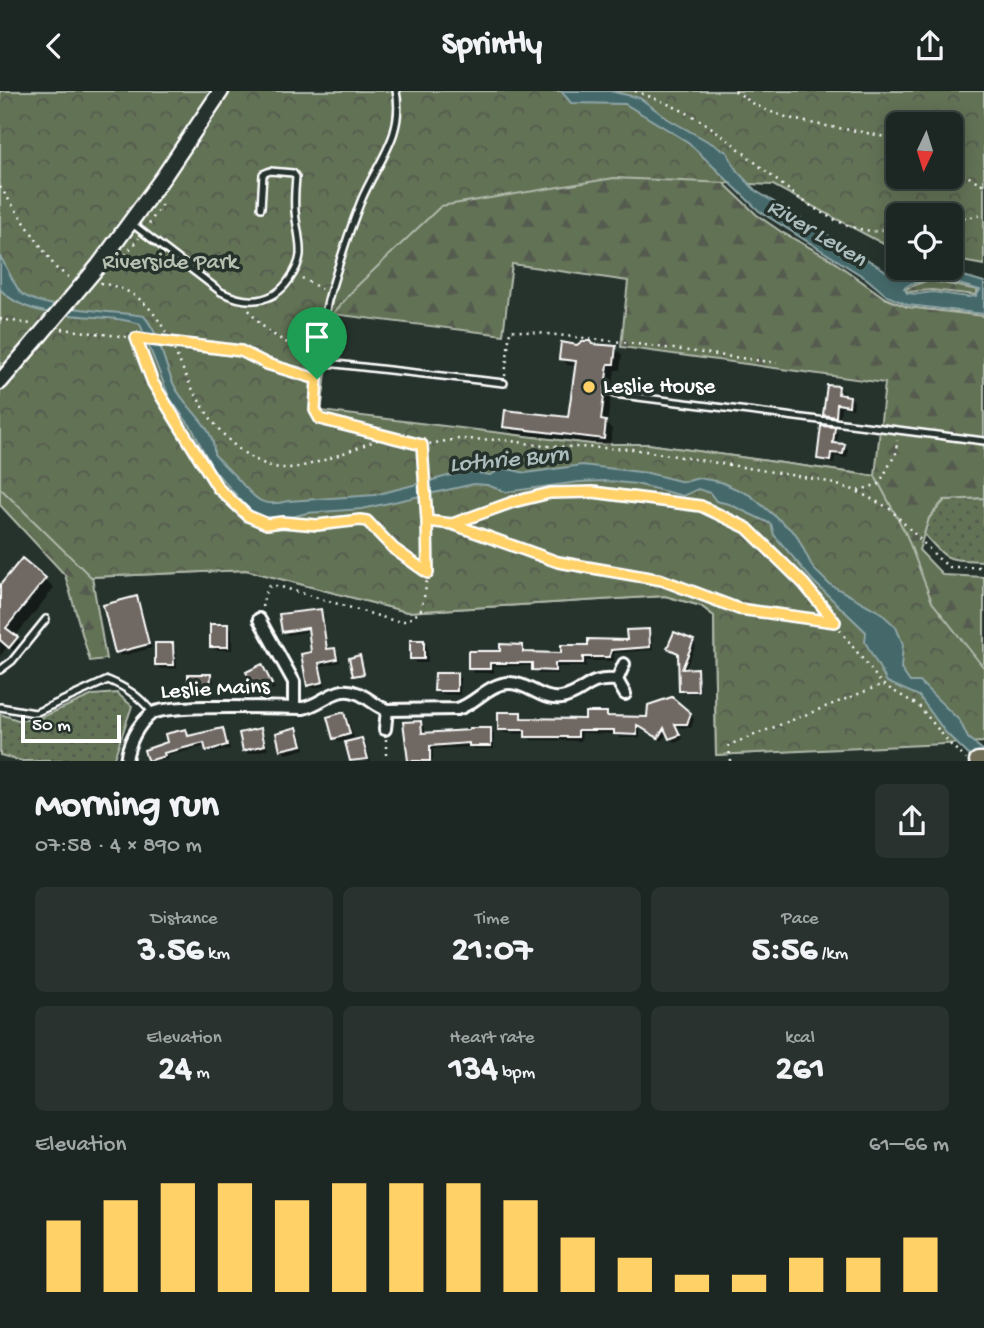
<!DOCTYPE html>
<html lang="en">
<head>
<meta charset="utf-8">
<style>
	:root { --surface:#1c2622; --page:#29322f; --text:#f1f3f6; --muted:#a0a5a5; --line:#3a4340; --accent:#ffd166 }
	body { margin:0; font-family:"Gochi Hand",sans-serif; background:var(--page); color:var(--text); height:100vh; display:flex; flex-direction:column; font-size:26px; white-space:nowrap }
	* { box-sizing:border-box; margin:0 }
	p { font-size:23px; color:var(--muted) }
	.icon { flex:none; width:38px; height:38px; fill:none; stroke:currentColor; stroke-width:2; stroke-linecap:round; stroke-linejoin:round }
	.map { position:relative; height:670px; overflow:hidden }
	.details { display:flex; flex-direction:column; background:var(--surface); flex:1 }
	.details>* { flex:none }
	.needle { width:46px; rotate:184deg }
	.buttons { position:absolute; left:886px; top:21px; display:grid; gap:14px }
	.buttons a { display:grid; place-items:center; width:77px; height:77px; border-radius:10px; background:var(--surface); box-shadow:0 4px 18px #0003,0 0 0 2px var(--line); font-size:35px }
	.scale { position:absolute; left:21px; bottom:18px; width:100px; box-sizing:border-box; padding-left:7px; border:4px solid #fff; border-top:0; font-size:19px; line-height:24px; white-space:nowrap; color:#fff; -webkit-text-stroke:5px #26332d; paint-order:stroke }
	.pin { position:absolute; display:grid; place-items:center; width:60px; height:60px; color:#fff; margin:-72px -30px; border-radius:50% 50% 50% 0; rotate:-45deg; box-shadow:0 0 7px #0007 }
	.pin .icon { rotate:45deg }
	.round { display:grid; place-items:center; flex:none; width:74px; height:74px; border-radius:10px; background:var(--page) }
	.headline { display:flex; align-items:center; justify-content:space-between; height:119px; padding:0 35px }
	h1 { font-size:38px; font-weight:700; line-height:52px }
	.stats { display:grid; grid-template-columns:repeat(3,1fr); gap:10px; height:119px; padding:7px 35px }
	.stats div { display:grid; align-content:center; border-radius:10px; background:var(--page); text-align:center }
	.stats b { font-size:35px; font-weight:700 }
	.stats small { font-size:19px; font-weight:400 }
	.stats p { font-size:19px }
	.chart { height:196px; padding:14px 35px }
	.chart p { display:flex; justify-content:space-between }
	.chart svg { width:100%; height:126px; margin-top:7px; stroke:var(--accent); stroke-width:6 }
	header { display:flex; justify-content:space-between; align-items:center; height:91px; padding:0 35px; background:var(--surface); font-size:32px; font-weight:700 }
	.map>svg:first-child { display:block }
</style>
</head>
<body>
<header><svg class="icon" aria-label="back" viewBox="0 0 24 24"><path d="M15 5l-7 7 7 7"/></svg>Sprintly<svg class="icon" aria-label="share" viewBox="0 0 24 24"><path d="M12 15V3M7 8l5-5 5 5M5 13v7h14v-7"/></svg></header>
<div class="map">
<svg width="984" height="670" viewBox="0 0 984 670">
	<defs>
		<pattern id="grass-dots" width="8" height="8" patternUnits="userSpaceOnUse" patternTransform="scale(1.75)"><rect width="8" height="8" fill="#627254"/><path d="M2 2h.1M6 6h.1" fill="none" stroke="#555b4f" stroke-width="1.8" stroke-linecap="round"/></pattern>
		<pattern id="forest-firs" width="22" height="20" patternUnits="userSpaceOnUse" patternTransform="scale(1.75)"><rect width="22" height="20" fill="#627254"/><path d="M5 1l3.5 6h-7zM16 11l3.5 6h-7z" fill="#555b4f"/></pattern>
		<pattern id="park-crowns" width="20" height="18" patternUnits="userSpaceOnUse" patternTransform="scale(1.75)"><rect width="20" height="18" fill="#627254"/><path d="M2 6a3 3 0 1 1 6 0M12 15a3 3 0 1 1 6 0" fill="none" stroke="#555b4f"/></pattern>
	</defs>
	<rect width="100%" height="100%" fill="#26332d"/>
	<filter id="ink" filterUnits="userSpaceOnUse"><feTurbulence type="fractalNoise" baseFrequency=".0143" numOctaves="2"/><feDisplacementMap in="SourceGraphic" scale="14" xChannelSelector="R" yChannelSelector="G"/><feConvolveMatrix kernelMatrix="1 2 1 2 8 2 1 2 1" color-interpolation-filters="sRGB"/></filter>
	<g filter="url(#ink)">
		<path fill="url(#grass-dots)" stroke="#b0b8aa" stroke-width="2" d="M 984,407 L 984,470 C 946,468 949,472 924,443 L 929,427 L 945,409 Z
			M 117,602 L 132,615 L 113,670 L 22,670 L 0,664 L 0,623 L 18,629 L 35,629 L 93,604 Z"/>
		<path fill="url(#forest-firs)" stroke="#b0b8aa" stroke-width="2" d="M 247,0 L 558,0 L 571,16 L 624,17 L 685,55 L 757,124 L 783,142 L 829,167 L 885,207 L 907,216 L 984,225 L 984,407 L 944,409 L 929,427 L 919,459 L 943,484 L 984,486 L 984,649 L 975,649 C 964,631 933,589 911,588 L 904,578 L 905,552 L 897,534 L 881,519 L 829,492 L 814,476 L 797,442 L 751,403 L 721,390 L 699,386 L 684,390 L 648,380 L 619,379 L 581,372 L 526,381 L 503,376 L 489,383 L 467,379 L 426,388 L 425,334 L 591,353 L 648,353 L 875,385 L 885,292 L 621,256 L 628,190 L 512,173 L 503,244 L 333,223 L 321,321 L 418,333 L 420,416 L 474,401 L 487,404 L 601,409 L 744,442 L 802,502 L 859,582 L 912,621 L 936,652 L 716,664 L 714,525 L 701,515 L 665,505 L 407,521 L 246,479 L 92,486 L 106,568 L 90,570 L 65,484 L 0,414 L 0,319 C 21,295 43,272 64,248 C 76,233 116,178 131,173 C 161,162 209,213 239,222 C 250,225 260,223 270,220 C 329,204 319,102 320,54 L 286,55 L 255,63 L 190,88 L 182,82 Z
			M 928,189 L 978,199 L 976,204 L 932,199 L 908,201 L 905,198 Z"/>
		<path fill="url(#park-crowns)" stroke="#b0b8aa" stroke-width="2" fill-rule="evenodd" d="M 0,0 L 984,0 L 984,174 L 950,168 L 950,124 L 898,124 L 898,158 L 891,157 L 773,94 L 614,87 L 441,115 L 355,197 L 333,223 L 321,320 L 591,353 L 648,353 L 875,385 L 906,443 L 932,511 L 984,577 L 984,651 L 716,664 L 714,525 L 701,515 L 665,505 L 407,521 L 246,479 L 91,486 L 0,397 ZM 898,33 L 950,33 L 950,86 L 898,86 Z"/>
		<path fill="#45696a" stroke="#8fa5a6" stroke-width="2" fill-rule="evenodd" d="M 561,0 L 610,0 L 640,7 L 668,28 L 727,61 L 737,80 L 756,100 L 891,183 L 916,184 L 929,177 L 937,177 L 984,191 L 984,223 L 908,214 L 887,205 L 867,188 L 759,120 L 688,51 L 625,13 L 571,12 ZM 928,188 L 948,190 L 980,199 L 976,205 L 968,206 L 933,201 L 918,203 L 907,202 L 904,197 L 911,193 Z
			M 0,165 C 5,173 17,199 21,202 C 42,219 116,220 144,225 C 161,245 163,271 174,294 C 185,318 216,335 214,363 C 221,371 229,379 237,387 C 254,405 259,418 288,410 L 375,404 L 467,380 L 490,384 L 503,377 L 526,382 L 582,374 L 648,382 L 684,391 L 699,387 L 721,391 L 750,404 L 796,443 L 813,477 L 829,493 L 880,521 L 896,536 L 903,553 L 901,578 L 910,591 L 920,591 L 960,630 L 968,647 L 984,660 L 984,670 L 975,670 L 946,642 L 919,605 L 887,591 L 865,551 L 866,541 L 813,490 L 774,444 L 771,433 L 729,413 L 716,410 L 710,402 L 698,398 L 683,405 L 636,393 L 606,390 L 579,391 L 506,401 L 487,394 L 474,393 L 362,418 L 307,422 L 288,427 L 260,428 L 252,422 L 212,377 L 192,337 L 170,308 L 140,233 C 97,219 32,234 0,198 Z"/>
		<path fill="#0007" d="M 578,255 L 615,257 L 622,264 L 620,279 L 615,279 L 607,333 L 612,338 L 610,354 L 512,342 L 505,335 L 570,328 L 577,275 L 568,274 L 561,267 Z
			M 839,297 L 843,301 L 842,305 L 850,306 L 854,310 L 853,318 L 841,316 L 840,329 L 829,328 L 825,324 Z
			M 834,338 L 838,342 L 837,354 L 844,355 L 848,359 L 847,367 L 835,365 L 834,373 L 823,371 L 819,367 Z
			M 45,488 L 54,497 L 15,546 L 26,556 L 19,564 L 8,555 L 0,565 L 0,497 Z
			M 136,507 L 140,511 L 152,557 L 121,565 L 117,561 Z
			M 320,520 L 324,524 L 329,560 L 334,559 L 338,562 L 340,571 L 322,575 L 325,595 L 312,597 L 308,594 L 313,562 L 310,540 L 287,544 L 283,540 Z
			M 227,535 L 232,539 L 232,559 L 216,559 L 212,555 Z
			M 648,539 L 652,544 L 653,559 L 614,562 L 614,570 L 586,570 L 586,576 L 558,576 L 558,583 L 538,583 L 534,575 L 494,575 L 494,582 L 474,582 L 470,577 L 522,556 L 526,563 L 562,563 L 590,556 L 629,550 Z
			M 675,543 L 696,554 L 685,579 L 696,579 L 699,582 L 700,602 L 684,602 L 681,599 L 680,563 L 669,557 Z
			M 423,551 L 427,555 L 428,572 L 416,572 L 412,567 Z
			M 172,553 L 176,558 L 177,577 L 161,578 L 157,574 Z
			M 262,575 L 275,597 L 261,604 L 257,600 Z
			M 456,584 L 461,588 L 460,604 L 440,603 L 436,599 Z
			M 210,585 L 214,589 L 214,605 L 194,604 L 190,600 Z
			M 344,623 L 348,627 L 354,647 L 339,651 L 335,647 Z
			M 520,623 L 524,629 L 587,630 L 607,623 L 611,627 L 649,627 L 690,623 L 694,628 L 691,637 L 678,636 L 683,648 L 675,652 L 668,641 L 662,650 L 640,636 L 640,647 L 620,647 L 616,643 L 582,642 L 581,650 L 531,649 L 527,643 L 504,642 L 500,638 Z
			M 421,632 L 425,636 L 425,644 L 490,639 L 494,643 L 494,658 L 474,658 L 472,656 L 433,658 L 433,670 L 409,670 L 405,633 Z
			M 297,638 L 301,642 L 305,658 L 286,663 L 282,658 Z
			M 222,639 L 226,642 L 230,658 L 211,662 L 206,655 L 167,665 L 168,668 L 162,670 L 149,669 L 186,640 L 190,647 Z
			M 260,639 L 264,643 L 268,658 L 249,663 L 245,659 Z
			M 362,648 L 366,653 L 371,670 L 352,670 L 347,653 Z"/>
		<path fill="#706862" stroke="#fff" stroke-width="2" d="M 582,250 L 590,250 L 592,253 L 616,255 L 614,273 L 608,273 L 601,329 L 606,330 L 604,348 L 503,336 L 505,319 L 568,326 L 576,270 L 559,268 L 561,251 L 577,254 Z
			M 827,294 L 839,295 L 838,303 L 850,305 L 849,315 L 837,313 L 836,326 L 823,324 Z
			M 821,335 L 835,336 L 833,352 L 845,353 L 843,363 L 831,362 L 830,370 L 817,368 Z
			M 22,467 L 46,487 L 6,537 L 18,546 L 9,557 L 0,549 L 0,494 Z
			M 137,505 L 149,553 L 115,562 L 103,514 Z
			M 321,518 L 327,558 L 335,557 L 337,568 L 319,572 L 323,591 L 307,595 L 301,563 L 311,561 L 308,537 L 282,541 L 279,523 Z
			M 210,533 L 228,533 L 228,556 L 210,556 Z
			M 649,538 L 650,556 L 611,559 L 610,566 L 583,566 L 583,572 L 555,572 L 555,580 L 532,579 L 532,572 L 490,572 L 490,578 L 468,578 L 468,560 L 500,560 L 500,553 L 523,554 L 523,561 L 561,562 L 561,554 L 588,554 L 588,548 L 627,549 L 626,539 Z
			M 674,541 L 694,549 L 682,578 L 697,577 L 698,600 L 679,600 L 678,562 L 667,557 Z
			M 410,549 L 424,549 L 424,568 L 410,568 Z
			M 155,552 L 173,552 L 174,574 L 155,574 Z
			M 360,564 L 364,583 L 353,585 L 349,567 Z
			M 262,573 L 272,593 L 256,601 L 246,581 Z
			M 435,582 L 457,582 L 457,600 L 434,600 Z
			M 188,583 L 211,583 L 210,601 L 188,601 Z
			M 672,606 L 691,622 L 687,633 L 675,633 L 680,644 L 669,648 L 664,637 L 658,647 L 637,634 L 637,644 L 614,643 L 614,639 L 578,639 L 578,646 L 525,646 L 525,639 L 498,639 L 498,621 L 521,621 L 521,627 L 585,628 L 585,621 L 607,621 L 607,625 L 647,626 L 648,614 Z
			M 344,621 L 350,643 L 333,648 L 327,626 Z
			M 421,630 L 422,642 L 469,639 L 469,637 L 491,637 L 491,655 L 469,655 L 469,652 L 430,655 L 430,670 L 408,670 L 403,631 Z
			M 297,636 L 302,654 L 280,659 L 276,642 Z
			M 223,637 L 227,654 L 206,660 L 204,652 L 164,662 L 165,665 L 148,670 L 146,666 L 144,659 L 167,651 L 165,643 L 186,638 L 188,645 Z
			M 261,637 L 265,654 L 243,660 L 239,642 Z
			M 362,647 L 368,668 L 350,670 L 345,651 Z"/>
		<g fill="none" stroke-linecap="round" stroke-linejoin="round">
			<defs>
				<path id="lane" d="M 131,132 L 221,201 C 245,213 272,214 289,189 C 294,182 299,173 300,164 C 301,149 296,134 295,120 C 294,109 295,97 296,86 L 293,82 L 270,80 L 263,83 L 261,117
					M 320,268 L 327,272 L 504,292
					M 318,288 C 321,260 322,229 330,202 C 339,172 349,140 361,110 C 377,71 405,44 396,0
					M 614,303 L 984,350
					M 0,579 L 12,570 L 46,528
					M 0,616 L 35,622 L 108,589 C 127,597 139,605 153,622"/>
				<path id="street" d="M 259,528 L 294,591 L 294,617
					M 617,589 L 624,573
					M 385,638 L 387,619
					M 126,670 C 128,653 137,634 151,623 C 167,612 277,617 303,617 C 322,614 336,593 357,602 C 368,606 375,615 387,619 L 457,618 C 476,613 488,592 510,592 C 528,592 542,610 561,607 C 585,603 585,586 617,589 L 625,603"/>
				<path id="secondary" d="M 99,174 L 164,85 L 221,0
					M 0,291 L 35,250"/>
				<path id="primary" d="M 978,670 L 984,670"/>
			</defs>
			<use href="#lane" stroke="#fff" stroke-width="10"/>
			<use href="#street" stroke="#fff" stroke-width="16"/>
			<use href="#secondary" stroke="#fff" stroke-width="19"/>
			<use href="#primary" stroke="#fff" stroke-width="21"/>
			<path stroke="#fff" stroke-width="2.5" stroke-dasharray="2 5" stroke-linecap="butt" d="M 635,0 C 659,9 682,18 703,31 C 754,63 812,134 872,140 C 880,141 890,136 898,134
				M 735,0 C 743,5 750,11 758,15 C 801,37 853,35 898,50
				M 950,76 L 984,94
				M 0,96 L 56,177 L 70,187
				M 950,129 L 984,124
				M 149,133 L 164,110
				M 125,164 L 139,147
				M 302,187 L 321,198
				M 100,192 C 162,202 168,253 193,299 C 208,326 226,352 252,367 C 262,372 272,377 283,377 C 308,379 360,355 385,346
				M 249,219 C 264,242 287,252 311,264
				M 0,228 L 31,233
				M 62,238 L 241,260 L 267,273 L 308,285
				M 136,247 L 153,292 L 218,397 L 248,425 L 267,433 L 282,431 L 317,434 L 360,429 L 367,431 L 393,458 L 428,482
				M 505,285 L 510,239 L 622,251 L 777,272
				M 317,295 L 315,319 L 320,328 L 422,354 L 459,348 L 505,349 L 544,355 L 633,358 L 821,389 L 857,400 L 879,393 L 896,362 L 897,349
				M 858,401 L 889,417 L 941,470 L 950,476 L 984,476
				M 427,431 L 452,433 L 513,410 L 550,402 L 593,401 L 701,415 L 747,437 L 804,493 L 882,593 L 919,615 L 951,654 L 966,668
				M 452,433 L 558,471 L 662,489 L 739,518 L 833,531
				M 262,516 L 265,503 L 270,495 L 278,495 L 395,530 L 406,530 L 420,521 C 437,468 424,408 422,354
				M 386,648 L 386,670
				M 730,670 L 729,654 L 881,594"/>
			<use href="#lane" stroke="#26332d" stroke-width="5"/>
			<use href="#street" stroke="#26332d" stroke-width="10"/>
			<use href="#secondary" stroke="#26332d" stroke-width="14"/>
			<use href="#primary" stroke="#716e59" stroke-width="16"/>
			<defs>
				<path id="secondary-bridge" d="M 35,250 L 99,174"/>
			</defs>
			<use href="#secondary-bridge" stroke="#fff" stroke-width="19" stroke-linecap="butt"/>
			<use href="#secondary-bridge" stroke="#26332d" stroke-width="14"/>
		</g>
	</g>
	<g fill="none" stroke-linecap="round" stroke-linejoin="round" filter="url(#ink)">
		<defs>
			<path id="route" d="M 317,288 L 267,273 L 241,260 L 136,247 L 153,292 L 218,397 L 248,425 L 267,433 L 282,431 L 317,434 L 360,429 L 367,430 L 394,458 L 428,482 L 427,430 L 452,433 L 558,471 L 662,489 L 739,518 L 835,531 L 804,493 L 747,437 L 701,415 L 593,401 L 550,402 L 513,411 L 452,433 L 427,430 L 422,354 L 320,328 L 315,319 L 317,288"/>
		</defs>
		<use href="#route" stroke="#fff" stroke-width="14"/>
		<use href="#route" stroke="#ffd166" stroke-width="9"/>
	</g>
	<circle fill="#ffd166" stroke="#26332d" stroke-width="2.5" cx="589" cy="296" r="7"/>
	<g text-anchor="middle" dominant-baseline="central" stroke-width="7" stroke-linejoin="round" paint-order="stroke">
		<g font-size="23" fill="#b8c0b2" stroke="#26332d">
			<text x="170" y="172">Riverside Park</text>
		</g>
		<g font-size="23" fill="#fff" stroke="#26332d" text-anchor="start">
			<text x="603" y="296">Leslie House</text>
		</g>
		<g font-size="23" fill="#fff" stroke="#26332d">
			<text transform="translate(215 599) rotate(-3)">Leslie Mains</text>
		</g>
		<g font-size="24" font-style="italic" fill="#abbcbc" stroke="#26332d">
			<text transform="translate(816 143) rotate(31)">River Leven</text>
			<text transform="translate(509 370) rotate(-5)">Lothrie Burn</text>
		</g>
	</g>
</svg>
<div class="buttons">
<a><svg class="needle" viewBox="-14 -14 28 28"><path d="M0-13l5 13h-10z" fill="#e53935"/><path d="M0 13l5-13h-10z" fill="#a0a5a5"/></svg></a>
<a><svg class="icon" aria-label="locate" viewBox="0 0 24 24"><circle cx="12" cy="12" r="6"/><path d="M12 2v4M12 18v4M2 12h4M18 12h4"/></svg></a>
</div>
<div class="scale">50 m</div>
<div class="pin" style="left:317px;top:288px;background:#1e9e55"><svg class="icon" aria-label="arrive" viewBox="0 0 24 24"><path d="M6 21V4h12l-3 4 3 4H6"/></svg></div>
</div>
<section class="details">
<div class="headline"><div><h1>Morning run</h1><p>07:58 · 4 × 890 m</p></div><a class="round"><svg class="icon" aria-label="share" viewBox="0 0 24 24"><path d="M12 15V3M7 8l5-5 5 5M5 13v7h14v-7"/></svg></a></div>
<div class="stats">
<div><p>Distance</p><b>3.56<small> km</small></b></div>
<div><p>Time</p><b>21:07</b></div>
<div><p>Pace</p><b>5:56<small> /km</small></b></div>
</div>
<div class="stats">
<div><p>Elevation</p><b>24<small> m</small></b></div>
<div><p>Heart rate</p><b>134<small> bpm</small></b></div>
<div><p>kcal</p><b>261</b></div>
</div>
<div class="chart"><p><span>Elevation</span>61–66 m</p>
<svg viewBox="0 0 160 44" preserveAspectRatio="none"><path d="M5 44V19M15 44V12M25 44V6M35 44V6M45 44V12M55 44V6M65 44V6M75 44V6M85 44V12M95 44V25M105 44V32M115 44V38M125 44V38M135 44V32M145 44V32M155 44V25"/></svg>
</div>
</section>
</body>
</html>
